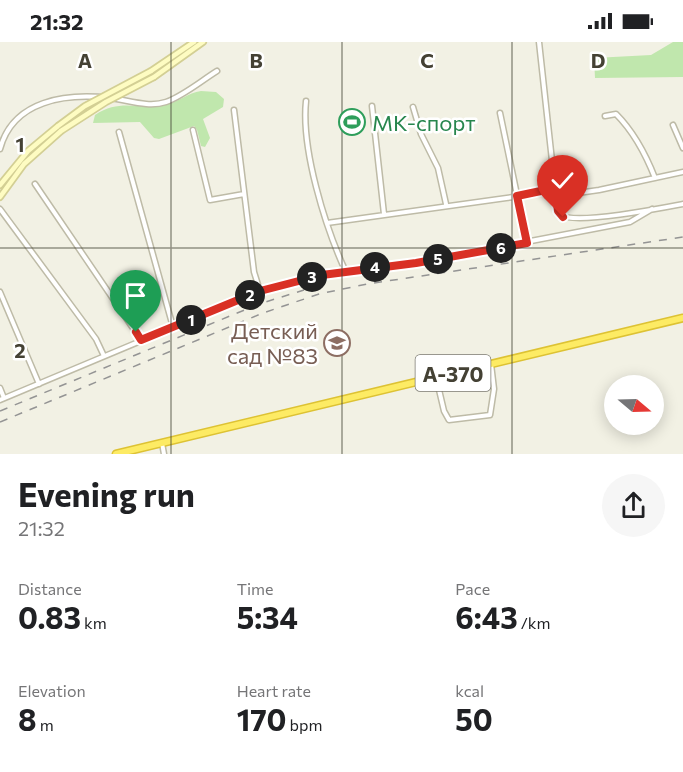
<!DOCTYPE html>
<html lang="en">
<head>
<meta charset="utf-8">
<style>
	:root { --surface:#fff; --page:#f6f6f6; --text:#202124; --muted:#757577 }
	body { margin:0; font-family:Commissioner,sans-serif; background:var(--page); color:var(--text); height:100vh; display:flex; flex-direction:column; font-size:22px; white-space:nowrap }
	* { box-sizing:border-box; margin:0 }
	p { font-size:20px; color:var(--muted) }
	.icon { flex:none; width:33px; height:33px; fill:none; stroke:currentColor; stroke-width:2; stroke-linecap:round; stroke-linejoin:round }
	.map { position:relative; height:412px; overflow:hidden }
	.panel { display:flex; flex-direction:column; background:var(--surface); flex:1 }
	.panel>* { flex:none }
	.needle { width:39px; rotate:109deg }
	.controls { position:absolute; left:604px; top:333px; display:grid; gap:12px }
	.controls a { display:grid; place-items:center; width:60px; height:60px; border-radius:50%; background:var(--surface); box-shadow:0 3px 15px #0003; font-size:30px }
	.pin { position:absolute; display:grid; place-items:center; width:51px; height:51px; color:#fff; margin:-62px -26px; border-radius:50% 50% 50% 0; rotate:-45deg; box-shadow:0 0 6px #0007 }
	.pin .icon { rotate:45deg }
	.km { position:absolute; width:30px; height:30px; margin:-15px; border-radius:50%; background:#222; color:#fff; font-size:16px; line-height:30px; text-align:center }
	.round { display:grid; place-items:center; flex:none; width:63px; height:63px; border-radius:32px; background:var(--page) }
	.headline { display:flex; align-items:center; justify-content:space-between; height:102px; padding:0 18px }
	h1 { font-size:33px; font-weight:700; line-height:45px }
	.stats { display:grid; grid-template-columns:repeat(3,1fr); gap:9px; height:102px; padding:6px 18px }
	.stats div { display:grid; align-content:center }
	.stats b { font-size:30px; font-weight:700 }
	.stats small { font-size:16px; font-weight:400 }
	.stats p { font-size:16px }
	.status { display:flex; justify-content:space-between; align-items:center; height:42px; padding:0 30px; background:var(--surface); direction:ltr }
	.status svg { height:16px; fill:currentColor }
	.map>svg:first-child { display:block }
</style>
</head>
<body>
<div class="status"><b>21:32</b><svg viewBox="0 0 49 12"><path d="M0 12V9h3v3zM5 12V6h3v6zM10 12V3h3v9zM15 12V0h3v12zM26 1h20v11H26zM47 4h2v5h-2z"/></svg></div>
<div class="map">
<svg width="683" height="412" viewBox="0 0 683 412">
	<rect width="100%" height="100%" fill="#f2f1e4"/>
	<path fill="#c0e7ad" d="M 673,0 L 683,0 L 683,35 L 595,36 L 594,16 L 651,13 Z
		M 201,49 L 216,50 L 224,57 L 223,65 L 203,77 L 210,96 L 205,105 L 201,104 L 197,88 L 194,84 L 159,97 L 154,96 L 140,80 L 93,81 L 95,73 C 120,56 138,68 165,63 C 178,60 188,51 201,49 Z"/>
	<g fill="none" stroke-linecap="round" stroke-linejoin="round">
		<defs>
			<path id="street" d="M 539,0 L 555,146 L 561,173 C 575,183 662,166 683,162
				M 306,59 C 301,107 325,184 345,228
				M 372,64 L 384,172
				M 413,65 L 421,92 L 438,126 L 446,162
				M 234,68 L 254,230 L 260,249
				M 500,71 L 527,201
				M 605,74 L 616,72 C 634,90 646,113 655,136
				M 673,83 L 683,106
				M 193,88 L 210,158 L 244,152
				M 119,90 L 173,285
				M 0,107 C 13,58 66,51 110,56 C 128,58 148,66 166,60 C 183,54 201,39 217,29
				M 35,142 L 141,298
				M 0,167 L 96,297 L 104,314
				M 327,181 L 513,155 L 555,146 L 571,152 L 599,148 L 683,130
				M 0,250 L 39,342
				M 436,335 L 444,369 L 449,378 L 490,373 L 494,347 L 491,322
				M 0,346 L 4,356
				M 0,358 L 260,249 L 345,228 L 416,221 L 630,180 L 652,167
				M 162,401 L 164,412"/>
			<path id="secondary" d="M 151,29 L 194,0
				M 154,35 L 203,0
				M 0,143 L 28,109 L 58,84
				M 0,155 L 24,122 L 61,89"/>
			<path id="highway" d="M 116,412 L 683,276"/>
		</defs>
		<use href="#street" stroke="#bebba7" stroke-width="7"/>
		<use href="#secondary" stroke="#d3cf94" stroke-width="8"/>
		<use href="#highway" stroke="#ddc234" stroke-width="9"/>
		<use href="#street" stroke="#fff" stroke-width="4"/>
		<use href="#secondary" stroke="#fefcc2" stroke-width="4.5"/>
		<use href="#highway" stroke="#fdeb64" stroke-width="6"/>
		<path stroke="#949494" stroke-width="1.5" stroke-dasharray="8 8" stroke-linecap="butt" d="M 0,369 L 259,262 L 304,248
			M 0,380 L 263,271 L 319,252 L 367,242 L 683,195"/>
		<defs>
			<path id="secondary-bridge" d="M 58,84 L 85,64 L 151,29
				M 61,89 L 106,60 L 154,35"/>
		</defs>
		<use href="#secondary-bridge" stroke="#d3cf94" stroke-width="8" stroke-linecap="butt"/>
		<use href="#secondary-bridge" stroke="#fefcc2" stroke-width="4.5"/>
	</g>
	<g fill="none" stroke-linecap="round" stroke-linejoin="round">
		<defs>
			<path id="route" d="M 136,290 L 141,298 L 260,249 L 322,233 L 416,221 L 527,201 L 517,154 L 555,146 L 558,169 L 563,175"/>
		</defs>
		<use href="#route" stroke="#fff" stroke-width="12"/>
		<use href="#route" stroke="#d93025" stroke-width="8"/>
	</g>
	<path fill="none" stroke="#444134" stroke-width="1.5" stroke-opacity="0.55" d="M 171,0 L 171,412M 342,0 L 342,412M 512,0 L 512,412M 0,206 L 683,206"/>
	<defs>
		<symbol id="stadium-ring" viewBox="-11 -11 22 22"><circle r="9.5" fill="#fff" stroke="#2e9e5b" stroke-width="1.5"/><path d="M0-5a6.5 5 0 1 0 0 10a6.5 5 0 1 0 0-10ZM-3.5-1.8h7v3.6h-7Z" fill="#2e9e5b"/></symbol>
		<symbol id="school-ring" viewBox="-11 -11 22 22"><circle r="9.5" fill="#fff" stroke="#8d6e63" stroke-width="1.5"/><path d="M0-5L7-2L0 1L-7-2ZM-4 1L0 2.5L4 1V4Q0 6-4 4Z" fill="#8d6e63"/></symbol>
	</defs>
	<g fill-rule="evenodd">
		<use href="#stadium-ring" x="337" y="65" width="30" height="30"/>
		<use href="#school-ring" x="322" y="286" width="30" height="30"/>
	</g>
	<g text-anchor="middle" dominant-baseline="central" stroke-width="5" stroke-linejoin="round" paint-order="stroke">
		<rect fill="#fff" stroke="#7c7a71" stroke-width="1.5" x="415.5" y="313" width="75" height="36" rx="4.5"/>
		<g font-size="21" font-weight="bold" fill="#444134">
			<text x="453" y="331">А-370</text>
		</g>
		<g font-size="22" fill="#27864d" stroke="#fff" text-anchor="start">
			<text x="372" y="80">МК-спорт</text>
		</g>
		<g font-size="22" fill="#785e54" stroke="#fff" text-anchor="end">
			<text x="318" y="288">Детский<tspan x="318" dy="25">сад №83</tspan></text>
		</g>
	</g>
	<g font-size="20" text-anchor="middle" font-weight="bold" fill="#444134" stroke="#fff" stroke-width="5" stroke-linejoin="round" paint-order="stroke">
		<text x="85" y="26">A</text>
		<text x="256" y="26">B</text>
		<text x="427" y="26">C</text>
		<text x="598" y="26">D</text>
		<text x="20" y="110">1</text>
		<text x="20" y="316">2</text>
	</g>
</svg>
<div class="controls">
<a><svg class="needle" viewBox="-14 -14 28 28"><path d="M0-13l5 13h-10z" fill="#e53935"/><path d="M0 13l5-13h-10z" fill="#757577"/></svg></a>
</div>
<div class="pin" style="left:136px;top:290px;background:#1e9e55"><svg class="icon" aria-label="arrive" viewBox="0 0 24 24"><path d="M6 21V4h12l-3 4 3 4H6"/></svg></div>
<div class="pin" style="left:563px;top:175px;background:#d93025"><svg class="icon" aria-label="check" viewBox="0 0 24 24"><path d="M5 12l5 5 9-10"/></svg></div>
<b class="km" style="left:191px;top:278px">1</b>
<b class="km" style="left:250px;top:253px">2</b>
<b class="km" style="left:312px;top:235px">3</b>
<b class="km" style="left:375px;top:225px">4</b>
<b class="km" style="left:438px;top:217px">5</b>
<b class="km" style="left:501px;top:206px">6</b>
</div>
<section class="panel">
<div class="headline"><div><h1>Evening run</h1><p>21:32</p></div><a class="round"><svg class="icon" aria-label="share" viewBox="0 0 24 24"><path d="M12 15V3M7 8l5-5 5 5M5 13v7h14v-7"/></svg></a></div>
<div class="stats">
<div><p>Distance</p><b>0.83<small> km</small></b></div>
<div><p>Time</p><b>5:34</b></div>
<div><p>Pace</p><b>6:43<small> /km</small></b></div>
</div>
<div class="stats">
<div><p>Elevation</p><b>8<small> m</small></b></div>
<div><p>Heart rate</p><b>170<small> bpm</small></b></div>
<div><p>kcal</p><b>50</b></div>
</div>
</section>
</body>
</html>
